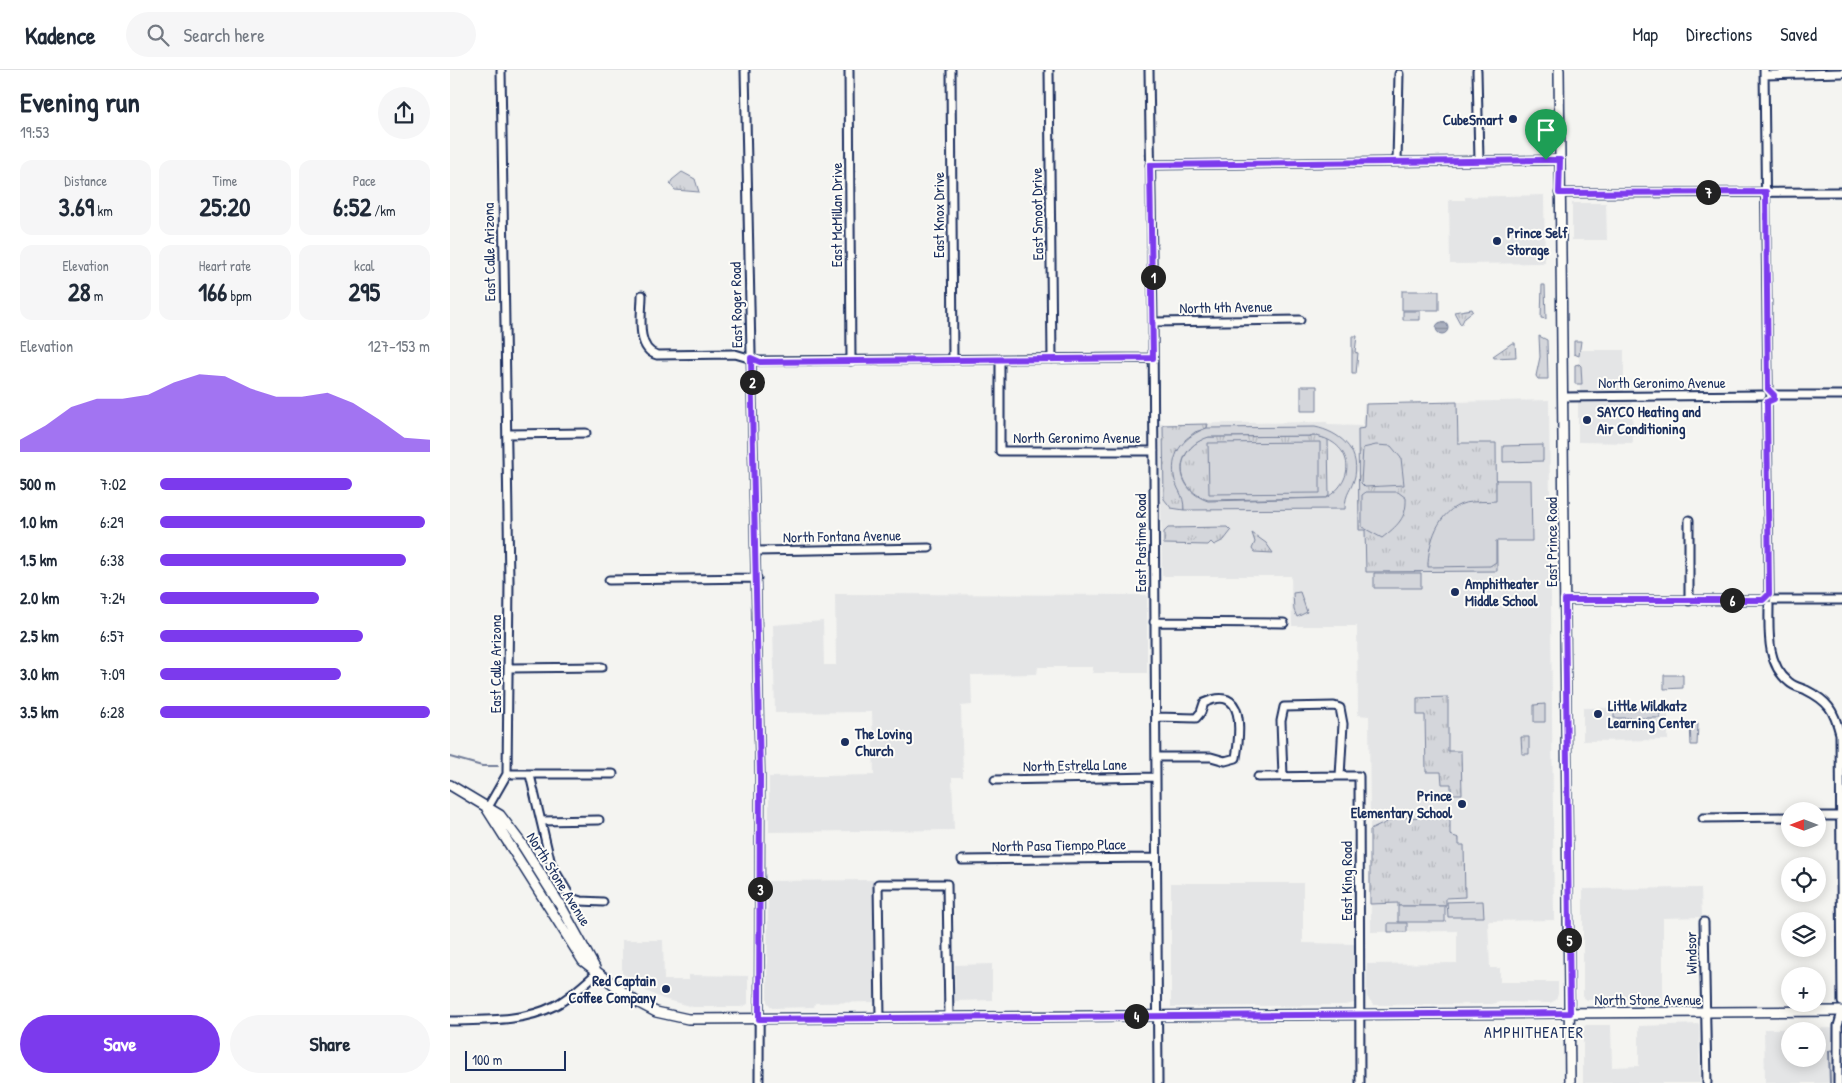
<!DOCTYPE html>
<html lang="en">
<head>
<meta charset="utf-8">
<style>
	:root { --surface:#fff; --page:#f6f6f7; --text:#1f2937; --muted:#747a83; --line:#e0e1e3; --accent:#7c3aed }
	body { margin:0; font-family:"Patrick Hand",sans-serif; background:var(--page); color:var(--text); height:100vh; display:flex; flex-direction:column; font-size:19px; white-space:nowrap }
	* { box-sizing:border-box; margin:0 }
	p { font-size:16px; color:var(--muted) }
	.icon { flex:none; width:28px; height:28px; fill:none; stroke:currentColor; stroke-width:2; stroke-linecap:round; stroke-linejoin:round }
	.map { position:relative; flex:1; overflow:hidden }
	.panel { display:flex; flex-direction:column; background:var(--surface); width:450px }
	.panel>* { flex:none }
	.needle { width:32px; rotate:270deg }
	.tools { position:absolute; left:1331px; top:732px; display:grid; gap:10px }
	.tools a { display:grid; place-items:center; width:45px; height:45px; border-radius:50%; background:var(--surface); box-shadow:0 2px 12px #0003; font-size:25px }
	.scale { position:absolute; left:15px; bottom:12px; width:101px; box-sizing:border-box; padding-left:5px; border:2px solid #1b2f5e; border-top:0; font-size:14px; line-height:18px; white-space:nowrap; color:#1b2f5e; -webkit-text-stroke:4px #fdfcf7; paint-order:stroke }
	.pin { position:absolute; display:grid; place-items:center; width:42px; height:42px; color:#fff; margin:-51px -21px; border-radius:50% 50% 50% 0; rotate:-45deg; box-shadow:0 0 5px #0007 }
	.pin .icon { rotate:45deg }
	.km { position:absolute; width:25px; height:25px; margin:-12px; border-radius:50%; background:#222; color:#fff; font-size:14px; line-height:25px; text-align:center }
	.round { display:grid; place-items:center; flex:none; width:52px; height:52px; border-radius:26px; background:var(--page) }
	.headline { display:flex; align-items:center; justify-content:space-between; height:85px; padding:0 20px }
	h1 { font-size:28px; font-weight:700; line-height:38px }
	.figures { display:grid; grid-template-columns:repeat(3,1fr); gap:8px; height:85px; padding:5px 20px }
	.figures div { display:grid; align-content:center; border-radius:12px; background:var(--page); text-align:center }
	.figures b { font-size:25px; font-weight:700 }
	.figures small { font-size:14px; font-weight:400 }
	.figures p { font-size:14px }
	.chart { height:140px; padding:10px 20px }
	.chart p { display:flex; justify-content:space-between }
	.chart svg { width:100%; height:90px; margin-top:5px; fill:var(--accent); opacity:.7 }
	.cta { display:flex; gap:10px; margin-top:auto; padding:10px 20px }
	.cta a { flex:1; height:58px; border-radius:30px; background:var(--accent); color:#fff; font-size:20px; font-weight:700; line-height:58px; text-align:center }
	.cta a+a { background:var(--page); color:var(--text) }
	ul { padding:0 20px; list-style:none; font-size:16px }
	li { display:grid; grid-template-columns:80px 60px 1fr; align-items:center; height:38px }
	li i { height:12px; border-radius:6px; background:var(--accent) }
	header { display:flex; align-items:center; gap:30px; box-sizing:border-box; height:70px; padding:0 25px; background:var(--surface); border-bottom:1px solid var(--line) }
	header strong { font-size:24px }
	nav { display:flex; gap:28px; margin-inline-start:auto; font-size:18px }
	.search { width:350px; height:45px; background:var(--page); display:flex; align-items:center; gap:12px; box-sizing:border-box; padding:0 18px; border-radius:28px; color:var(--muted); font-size:19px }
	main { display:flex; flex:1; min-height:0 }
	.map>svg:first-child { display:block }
</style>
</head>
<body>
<header>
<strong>Kadence</strong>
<div class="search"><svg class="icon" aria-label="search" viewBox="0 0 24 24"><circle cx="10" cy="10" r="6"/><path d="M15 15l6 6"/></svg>Search here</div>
<nav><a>Map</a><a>Directions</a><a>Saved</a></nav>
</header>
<main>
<section class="panel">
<div class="headline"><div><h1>Evening run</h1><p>19:53</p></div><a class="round"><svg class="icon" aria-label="share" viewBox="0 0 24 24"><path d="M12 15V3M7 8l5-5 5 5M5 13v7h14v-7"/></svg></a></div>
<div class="figures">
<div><p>Distance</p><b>3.69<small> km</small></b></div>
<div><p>Time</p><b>25:20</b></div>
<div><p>Pace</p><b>6:52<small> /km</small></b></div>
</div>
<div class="figures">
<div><p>Elevation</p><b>28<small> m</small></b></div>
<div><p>Heart rate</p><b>166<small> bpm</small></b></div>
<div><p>kcal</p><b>295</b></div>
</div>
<div class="chart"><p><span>Elevation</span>127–153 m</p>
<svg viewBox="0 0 160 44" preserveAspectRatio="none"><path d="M0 44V38L10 31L20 22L30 18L40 18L50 16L60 10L70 6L80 7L90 13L100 17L110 17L120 15L130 20L140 28L150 37L160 38V44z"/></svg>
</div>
<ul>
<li><b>500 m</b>7:02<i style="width:71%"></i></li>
<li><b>1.0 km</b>6:29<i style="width:98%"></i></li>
<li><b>1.5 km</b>6:38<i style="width:91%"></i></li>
<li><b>2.0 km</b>7:24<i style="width:59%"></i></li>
<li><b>2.5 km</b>6:57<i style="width:75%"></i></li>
<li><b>3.0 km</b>7:09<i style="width:67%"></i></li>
<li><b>3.5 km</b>6:28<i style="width:100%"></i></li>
</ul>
<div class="cta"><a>Save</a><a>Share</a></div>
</section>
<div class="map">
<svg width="1392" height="1013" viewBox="0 0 1392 1013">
	<defs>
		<pattern id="grass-tufts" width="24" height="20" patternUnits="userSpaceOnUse" patternTransform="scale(1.25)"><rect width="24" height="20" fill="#d4d6db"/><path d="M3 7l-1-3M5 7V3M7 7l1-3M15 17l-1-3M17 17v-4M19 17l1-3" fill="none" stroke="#b5b8be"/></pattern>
		<pattern id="water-rules" width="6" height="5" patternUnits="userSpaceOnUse" patternTransform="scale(1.25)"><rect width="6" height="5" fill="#aab0bf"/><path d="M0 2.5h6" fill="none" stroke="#8a909e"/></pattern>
	</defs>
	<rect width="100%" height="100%" fill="#f4f4f1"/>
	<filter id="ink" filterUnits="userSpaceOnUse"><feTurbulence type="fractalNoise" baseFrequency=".02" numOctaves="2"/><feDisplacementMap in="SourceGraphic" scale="10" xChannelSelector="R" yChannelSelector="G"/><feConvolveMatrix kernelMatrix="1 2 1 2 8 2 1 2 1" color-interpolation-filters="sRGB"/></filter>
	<g filter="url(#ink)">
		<path fill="#e4e5e6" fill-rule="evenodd" d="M 1094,125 L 1095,193 L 1000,194 L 999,130 L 1015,130 L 1015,127 Z
			M 1122,133 L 1156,133 L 1157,170 L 1122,170 Z
			M 1129,280 L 1174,280 L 1174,321 L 1130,322 Z
			M 1099,330 L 1104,850 L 1038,851 L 1040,898 L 1050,898 L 1050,912 L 1108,912 L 1108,924 L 1106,930 L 1100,933 L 1050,932 L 1042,934 L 924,935 L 917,927 L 917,894 L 1007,893 L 1007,861 L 921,862 L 919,646 L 908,645 L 907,556 L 842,556 L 841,506 L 712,506 L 710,354 L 877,352 L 878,355 L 913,356 L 914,334 Z
			M 1128,332 L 1182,332 L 1183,373 L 1128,372 Z
			M 385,524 L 697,525 L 697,603 L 643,603 L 643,597 L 588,597 L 587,604 L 521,605 L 522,635 L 511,636 L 513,707 L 502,707 L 504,760 L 319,762 L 319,707 L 424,705 L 422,642 L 325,643 L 323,555 L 373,551 L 374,595 L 386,595 Z
			M 1218,637 L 1218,670 L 1133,671 L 1133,638 Z
			M 424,810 L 425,932 L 365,933 L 364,937 L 322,938 L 317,932 L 318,811 Z
			M 721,813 L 853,813 L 853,873 L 906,874 L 904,933 L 895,935 L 721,937 Z
			M 1251,818 L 1252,847 L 1213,848 L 1213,929 L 1137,930 L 1133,927 L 1133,819 Z
			M 172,870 L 213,870 L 214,910 L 239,910 L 239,905 L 298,906 L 298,934 L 291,937 L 243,937 L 213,929 L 194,920 L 172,903 Z
			M 542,894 L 542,930 L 505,931 L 505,895 Z
			M 1249,954 L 1250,1013 L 1133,1013 L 1133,958 L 1136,955 L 1161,955 L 1162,997 L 1189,996 L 1189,956 Z
			M 1392,958 L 1392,1013 L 1315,1013 L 1314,959 ZM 1340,961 L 1368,961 L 1368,989 L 1340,989 Z"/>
		<path fill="url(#grass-tufts)" stroke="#78829c" d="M 232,102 L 245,109 L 249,122 L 225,120 L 220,114 L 222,110 Z
			M 1092,215 L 1095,215 L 1096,249 L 1091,248 Z
			M 1022,239 L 1023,241 L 1015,247 L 1011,255 L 1004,242 Z
			M 902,266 L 907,266 L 905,282 L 908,283 L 906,304 L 902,304 Z
			M 1089,266 L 1097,270 L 1098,309 L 1088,309 L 1086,306 L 1090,287 Z
			M 1124,271 L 1131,271 L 1129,286 L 1124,284 Z
			M 1062,273 L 1065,273 L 1066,287 L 1044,288 L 1043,286 Z
			M 1129,294 L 1131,296 L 1132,314 L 1125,314 L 1125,295 Z
			M 1007,332 L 1008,373 L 1046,373 L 1047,501 L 916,502 L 915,460 L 909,460 L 908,359 L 915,358 L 916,334 Z
			M 758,354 L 757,358 L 745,362 L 735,370 L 728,418 L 734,427 L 734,440 L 721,438 L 714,429 L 713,355 Z
			M 866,366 L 878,369 L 879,426 L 876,428 L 758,430 C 723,418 724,379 758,367 Z
			M 777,457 L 781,461 L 774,470 L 764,475 L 761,472 L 758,475 L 714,474 L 714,462 L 718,458 Z
			M 802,463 L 816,473 L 823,483 L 804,482 L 802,479 L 805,472 Z
			M 998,627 L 998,681 L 1011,681 L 1012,724 L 1001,724 L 1001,714 L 992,714 L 991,702 L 976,702 L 975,645 L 967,645 L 967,628 Z
			M 1095,634 L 1095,652 L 1084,652 L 1084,635 Z
			M 1071,667 L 1079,667 L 1079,684 L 1072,684 Z
			M 948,747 L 1000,748 L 1000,765 L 1009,768 L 1009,775 L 1014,775 L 1015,827 L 996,828 L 996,836 L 948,836 L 948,833 L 920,834 L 920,760 Z"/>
		<path fill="#d4d6db" stroke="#78829c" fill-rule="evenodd" d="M 952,221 L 989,221 L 989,240 L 952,240 Z
			M 953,241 L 970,241 L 970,250 L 953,250 Z
			M 851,316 L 867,316 L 867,341 L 851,341 Z
			M 865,357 C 889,362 910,379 905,406 C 902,420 895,422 895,439 L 734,440 C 734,423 726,420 724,406 C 720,382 736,365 757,358 ZM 866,366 C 902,373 908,409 876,428 L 758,431 C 723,419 723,378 759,367 Z
			M 870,372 L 870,423 L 759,424 L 758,373 Z
			M 926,375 L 941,376 L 951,388 L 954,415 L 915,417 L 911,413 L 913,378 Z
			M 1093,375 L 1093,391 L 1053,392 L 1053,376 Z
			M 1046,410 L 1081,410 L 1082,471 L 1046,471 L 1046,492 L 1040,496 L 978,497 C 978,473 988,440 1015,433 C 1024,431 1036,432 1046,431 Z
			M 916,422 L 948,422 L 956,428 C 957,448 947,456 932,468 L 912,457 L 912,425 Z
			M 924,503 L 971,503 L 971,518 L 924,518 Z
			M 850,522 L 857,542 L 847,547 L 844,540 L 843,523 Z
			M 1214,605 L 1233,605 L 1233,618 L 1214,619 Z
			M 1164,638 L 1210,639 L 1210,648 L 1164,648 Z
			M 1240,654 L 1248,654 L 1247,675 L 1241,675 Z
			M 1033,831 L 1034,847 L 998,847 L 997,832 Z
			M 948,836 L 995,836 L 995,852 L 948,852 Z
			M 938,853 L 957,853 L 957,862 L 938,862 Z"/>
		<path fill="url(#water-rules)" stroke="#717c98" d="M986 258a6 6 0 1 1 12 0a6 6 0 1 1-12 0Z"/>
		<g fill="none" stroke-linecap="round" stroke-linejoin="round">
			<path stroke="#717c98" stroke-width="2" d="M 0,687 L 32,696 L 48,696
				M 1380,1013 L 1379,981 L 1384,980"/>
			<defs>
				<path id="minor" d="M 51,0 L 59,511 L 57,704
					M 295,0 L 310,706 L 309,1013
					M 399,0 L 401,291
					M 501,0 L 503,290
					M 599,0 L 602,289
					M 699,0 L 703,252 L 708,1013
					M 1314,0 L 1318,319
					M 1027,1 L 1029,91
					M 1314,5 L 1392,3
					M 947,91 L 949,4
					M 700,95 L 1110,90
					M 1109,123 L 1392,122
					M 192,225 C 192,243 185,279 207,285 L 285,284 L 309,291 L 703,288
					M 703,252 L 850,250
					M 550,289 L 550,381 L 704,381
					M 1324,325 L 1392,325
					M 1114,327 L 1312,325
					M 1317,332 L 1319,524
					M 58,364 L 136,363
					M 1239,450 L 1239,531
					M 306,481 L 479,478
					M 159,510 L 307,508
					M 1115,530 L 1313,530
					M 1324,530 L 1392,530
					M 1319,535 C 1319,561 1316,594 1339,612 C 1343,616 1351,618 1356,620 C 1378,631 1384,640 1390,664 L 1392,932
					M 704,552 L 834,553
					M 60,598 L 152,597
					M 706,647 L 746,648 L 751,642 L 754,633 C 796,613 790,663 786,688 L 775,691 L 761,687 L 706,687
					M 57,704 L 163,704
					M 80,705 L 101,794 L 121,828 L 131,831 L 153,832
					M 833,706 L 831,651 L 834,637 L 884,636 L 890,638 L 893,654 L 890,706 L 909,706 L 910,1013
					M 808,707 L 890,706
					M 545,710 L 706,707
					M 37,739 L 57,704
					M 1368,746 L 1390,746
					M 1253,748 L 1340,747
					M 91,751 L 149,750
					M 512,790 L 706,788
					M 1254,852 L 1257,1013
					M 430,948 L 428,814 L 497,814 L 499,948
					M 0,951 C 34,950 73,952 104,936 C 119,929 134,914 147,903
					M 1388,1013 L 1388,956 L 1392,942"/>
				<path id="major" d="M 1109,0 L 1120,1013
					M 0,715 L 50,745 L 71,773 L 112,838 L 145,898
					M 37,739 L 133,891 L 185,931 L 206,942 L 238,949 L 1392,941"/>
			</defs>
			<use href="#minor" stroke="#1b2f5e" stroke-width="11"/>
			<use href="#major" stroke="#1b2f5e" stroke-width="12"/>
			<use href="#minor" stroke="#fdfcf7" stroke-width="7"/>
			<use href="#major" stroke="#fdfcf7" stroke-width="9"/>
		</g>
	</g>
	<g fill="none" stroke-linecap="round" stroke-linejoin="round" filter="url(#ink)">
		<defs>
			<path id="route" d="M 1096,90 L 1110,90 L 1109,123 L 1316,122 L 1318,319 L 1324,325 L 1324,329 L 1317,332 L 1319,524 L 1313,530 L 1115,530 L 1120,943 L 309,949 L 310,706 L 301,288 L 310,292 L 703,288 L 700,95 Z"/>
		</defs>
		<use href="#route" stroke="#fff" stroke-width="10"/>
		<use href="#route" stroke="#7c3aed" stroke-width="6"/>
	</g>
	<g fill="#1b2f5e" stroke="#fdfcf7" stroke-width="2">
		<circle cx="1063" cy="49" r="5"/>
		<circle cx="1047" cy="171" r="5"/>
		<circle cx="1137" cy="350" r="5"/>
		<circle cx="1005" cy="522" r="5"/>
		<circle cx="1148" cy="644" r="5"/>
		<circle cx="395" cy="672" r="5"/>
		<circle cx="1012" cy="734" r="5"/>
		<circle cx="216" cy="919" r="5"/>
	</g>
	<g text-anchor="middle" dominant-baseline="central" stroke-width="4" stroke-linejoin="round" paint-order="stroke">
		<g font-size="15" font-weight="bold" fill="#1b2f5e" stroke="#fdfcf7" text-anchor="start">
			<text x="1053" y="49" text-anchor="end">CubeSmart</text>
			<text x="1057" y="162">Prince Self<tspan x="1057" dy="17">Storage</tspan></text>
			<text x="1147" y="341">SAYCO Heating and<tspan x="1147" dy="17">Air Conditioning</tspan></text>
			<text x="1015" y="513">Amphitheater<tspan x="1015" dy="17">Middle School</tspan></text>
			<text x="1158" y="635">Little Wildkatz<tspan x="1158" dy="17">Learning Center</tspan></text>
			<text x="405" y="663">The Loving<tspan x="405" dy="17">Church</tspan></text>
			<text x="1002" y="725" text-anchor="end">Prince<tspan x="1002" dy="17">Elementary School</tspan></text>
			<text x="206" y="910" text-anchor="end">Red Captain<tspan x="206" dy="17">Coffee Company</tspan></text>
		</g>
		<g font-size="15" fill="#1b2f5e" stroke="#fdfcf7">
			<text transform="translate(587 144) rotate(-91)">East Smoot Drive</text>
			<text transform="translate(386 145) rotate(-90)">East McMillan Drive</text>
			<text transform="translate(488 145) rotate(-90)">East Knox Drive</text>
			<text transform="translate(39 182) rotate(-91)">East Calle Arizona</text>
			<text transform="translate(286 235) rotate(-91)">East Roger Road</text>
			<text transform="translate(776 237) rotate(-1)">North 4th Avenue</text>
			<text x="1212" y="312">North Geronimo Avenue</text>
			<text x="627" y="367">North Geronimo Avenue</text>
			<text transform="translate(392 466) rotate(-1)">North Fontana Avenue</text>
			<text transform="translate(1101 472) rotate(-90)">East Prince Road</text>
			<text transform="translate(690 473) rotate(-90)">East Pastime Road</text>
			<text transform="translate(45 594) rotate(-90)">East Calle Arizona</text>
			<text transform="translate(625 695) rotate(-1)">North Estrella Lane</text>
			<text transform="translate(609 775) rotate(-1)">North Pasa Tiempo Place</text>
			<text transform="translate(109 809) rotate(58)">North Stone Avenue</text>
			<text transform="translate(896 811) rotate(-90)">East King Road</text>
			<text transform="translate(1241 883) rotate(-91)">Windsor</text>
			<text x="1198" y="929">North Stone Avenue</text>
		</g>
		<g font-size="16" letter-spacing="1" fill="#1b2f5e" stroke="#fdfcf7">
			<text x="1084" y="962">AMPHITHEATER</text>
		</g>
	</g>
</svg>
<div class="tools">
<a><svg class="needle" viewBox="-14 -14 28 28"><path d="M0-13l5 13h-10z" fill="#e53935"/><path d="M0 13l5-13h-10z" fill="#747a83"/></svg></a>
<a><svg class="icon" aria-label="locate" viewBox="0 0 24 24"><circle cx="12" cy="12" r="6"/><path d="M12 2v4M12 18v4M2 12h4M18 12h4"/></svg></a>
<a><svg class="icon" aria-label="layers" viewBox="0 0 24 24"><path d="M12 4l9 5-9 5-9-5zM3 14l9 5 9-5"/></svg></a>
<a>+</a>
<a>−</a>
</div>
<div class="scale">100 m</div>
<div class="pin" style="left:1096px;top:90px;background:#1e9e55"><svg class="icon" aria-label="arrive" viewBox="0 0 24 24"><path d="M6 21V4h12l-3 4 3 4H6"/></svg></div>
<b class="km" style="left:703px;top:207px">1</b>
<b class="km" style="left:302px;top:312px">2</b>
<b class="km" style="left:310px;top:819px">3</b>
<b class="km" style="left:686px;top:946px">4</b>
<b class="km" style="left:1119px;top:870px">5</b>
<b class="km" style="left:1282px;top:530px">6</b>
<b class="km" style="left:1258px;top:122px">7</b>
</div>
</main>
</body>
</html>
